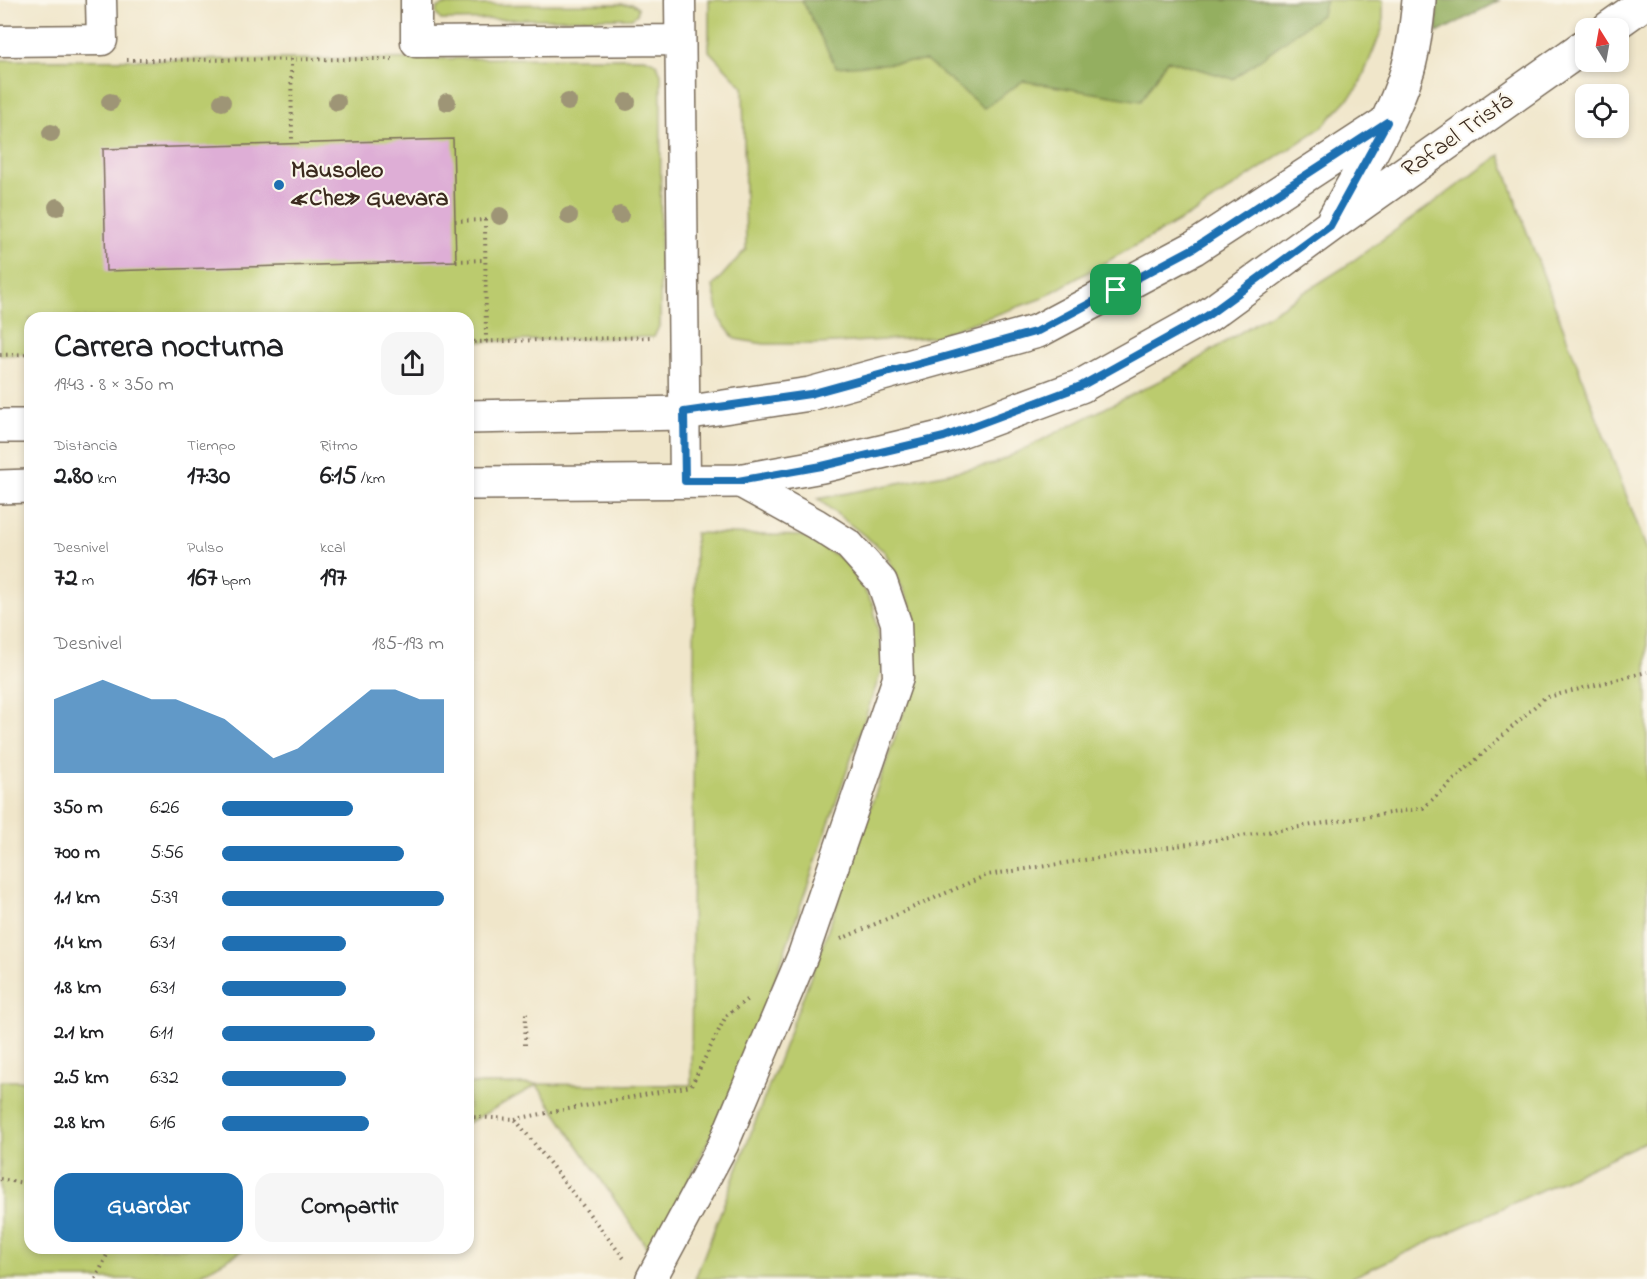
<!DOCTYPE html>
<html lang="es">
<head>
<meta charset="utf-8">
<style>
	:root { --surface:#fff; --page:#f6f6f6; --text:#202124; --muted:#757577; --accent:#1f6fb2 }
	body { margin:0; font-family:"Indie Flower",sans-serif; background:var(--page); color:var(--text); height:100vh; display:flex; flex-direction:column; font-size:22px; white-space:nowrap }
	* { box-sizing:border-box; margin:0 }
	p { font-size:20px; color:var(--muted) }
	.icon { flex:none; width:33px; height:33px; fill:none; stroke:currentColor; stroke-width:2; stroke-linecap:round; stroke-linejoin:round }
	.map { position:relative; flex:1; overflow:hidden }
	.panel { position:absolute; left:24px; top:312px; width:450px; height:942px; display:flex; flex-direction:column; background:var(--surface); border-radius:18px; box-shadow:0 3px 9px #0003 }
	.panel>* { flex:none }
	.needle { width:39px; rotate:349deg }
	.fabs { position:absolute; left:1575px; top:18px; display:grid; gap:12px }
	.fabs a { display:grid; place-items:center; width:54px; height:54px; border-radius:12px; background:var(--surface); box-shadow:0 3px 9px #0003; font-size:30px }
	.pin { position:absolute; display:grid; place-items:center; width:51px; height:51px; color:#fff; margin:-26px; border-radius:12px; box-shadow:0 3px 9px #0006 }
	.round { display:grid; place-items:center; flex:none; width:63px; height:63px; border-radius:18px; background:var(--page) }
	.overview { display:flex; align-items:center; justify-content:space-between; height:102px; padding:0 30px }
	h1 { font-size:33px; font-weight:800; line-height:45px }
	.figures { display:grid; grid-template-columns:repeat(3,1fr); gap:9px; height:102px; padding:6px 30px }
	.figures div { display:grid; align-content:center }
	.figures b { font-size:26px; font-weight:800 }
	.figures small { font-size:16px; font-weight:400 }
	.figures p { font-size:16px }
	.chart { height:168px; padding:12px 30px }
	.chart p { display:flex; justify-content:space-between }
	.chart svg { width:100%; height:108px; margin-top:6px; fill:var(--accent); opacity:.7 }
	.primary-button { display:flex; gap:12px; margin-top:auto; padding:12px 30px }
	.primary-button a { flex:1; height:69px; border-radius:18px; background:var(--accent); color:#fff; font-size:24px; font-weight:800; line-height:69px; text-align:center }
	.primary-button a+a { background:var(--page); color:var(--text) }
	ul { padding:0 30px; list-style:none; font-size:20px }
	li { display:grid; grid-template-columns:96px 72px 1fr; align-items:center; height:45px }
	li i { height:15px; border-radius:8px; background:var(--accent) }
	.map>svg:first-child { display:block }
</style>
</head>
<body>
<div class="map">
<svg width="1647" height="1279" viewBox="0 0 1647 1279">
	<rect width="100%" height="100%" fill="#fbf7ec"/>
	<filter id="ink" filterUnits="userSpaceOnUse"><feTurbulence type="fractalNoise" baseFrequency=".0167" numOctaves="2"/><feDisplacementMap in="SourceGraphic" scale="12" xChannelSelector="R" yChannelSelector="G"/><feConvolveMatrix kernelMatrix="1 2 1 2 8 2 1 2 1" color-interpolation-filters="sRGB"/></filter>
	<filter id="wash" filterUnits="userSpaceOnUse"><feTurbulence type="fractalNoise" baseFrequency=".008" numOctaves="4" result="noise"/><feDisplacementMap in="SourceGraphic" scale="24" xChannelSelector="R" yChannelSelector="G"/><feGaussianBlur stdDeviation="1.35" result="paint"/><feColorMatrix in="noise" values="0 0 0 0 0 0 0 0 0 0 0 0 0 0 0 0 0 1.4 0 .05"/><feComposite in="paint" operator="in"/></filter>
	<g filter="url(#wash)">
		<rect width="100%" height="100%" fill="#f0e6ca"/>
		<path fill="#bbcb6e" stroke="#7b7a46" stroke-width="1.5" d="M 709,0 L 1383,0 L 1383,27 L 1358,88 L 1322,127 L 1197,211 L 1040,299 L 933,337 L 819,344 L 764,344 L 735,339 L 720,320 L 713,286 L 746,249 L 743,87 L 709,51 Z
			M 632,4 L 638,7 L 637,14 L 632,18 L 441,20 L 436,14 L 437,8 L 444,5 Z
			M 645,58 L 656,63 L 661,74 L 660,324 L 654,337 L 468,342 L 468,318 L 30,318 L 30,354 L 0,355 L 0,60 Z
			M 1500,155 L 1524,224 L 1647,550 L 1647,1141 L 1349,1279 L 695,1279 L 822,947 L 913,685 L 914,612 L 885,552 L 818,499 L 994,464 L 1179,371 L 1343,268 Z
			M 695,533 L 803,536 L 844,560 L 873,604 L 884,663 L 746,1064 L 652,1255 L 537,1085 L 468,1123 L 468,1084 L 691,1085 Z
			M 0,1081 L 30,1081 L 30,1248 L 247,1248 L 192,1279 L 2,1279 L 0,1275 Z"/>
		<path fill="#94af61" stroke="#686c40" stroke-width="1.5" d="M 802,0 L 1326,0 L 1322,14 L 1233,79 L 1167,60 L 1141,101 L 1023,81 L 984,108 L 926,61 L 836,67 Z
			M 1437,0 L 1500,0 L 1437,33 Z"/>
		<g id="blocks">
			<path fill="#deaed6" d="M 453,139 L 456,261 L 106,271 L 103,149 Z"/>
		</g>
	</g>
	<g filter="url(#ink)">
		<use href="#blocks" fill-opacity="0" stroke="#7a6c5a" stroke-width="1.5"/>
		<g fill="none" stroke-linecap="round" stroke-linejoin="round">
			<defs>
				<path id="minor" d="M 416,0 L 416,42 L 680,40
					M 680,0 L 685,481
					M 0,41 L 102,40 L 101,0
					M 651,1279 L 723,1145 L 803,955 L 898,678 L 896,623 L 882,582 L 849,545 L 816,524 L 738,481"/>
				<path id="major" d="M 1609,28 L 1647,1
					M 1334,219 C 1361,170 1391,123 1408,69 C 1414,47 1417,22 1419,0
					M 468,417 L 684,413 L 810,394 L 1038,331 L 1194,248 L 1387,122
					M 0,426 L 30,426
					M 468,483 L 738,481 L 822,466 L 944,437 L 1081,386 L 1207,316 L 1330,226 L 1586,45
					M 0,487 L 30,486"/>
			</defs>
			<use href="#minor" stroke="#7a6c5a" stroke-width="33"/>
			<use href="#major" stroke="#7a6c5a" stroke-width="36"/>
			<path stroke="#7a6c5a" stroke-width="4" stroke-dasharray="1.5 4.5" stroke-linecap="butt" d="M 291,59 L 292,140
				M 127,60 L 392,59
				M 455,221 L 485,220 L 486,342
				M 456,261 L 485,260
				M 468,342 L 654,337
				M 0,355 L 30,354
				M 841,939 L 987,875 L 1423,808 L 1544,698 L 1647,672
				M 525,1045 L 526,1012
				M 468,1117 L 515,1119 L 626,1261
				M 515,1119 L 691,1086 L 726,1016 L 750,997
				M 0,1179 L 30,1184
				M 96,1279 L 110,1248"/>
			<use href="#minor" stroke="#fff" stroke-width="30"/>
			<use href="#major" stroke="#fff" stroke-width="33"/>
		</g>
		<g fill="#9e9576">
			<circle cx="110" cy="102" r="9"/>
			<circle cx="222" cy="102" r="9"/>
			<circle cx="337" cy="102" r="9"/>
			<circle cx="447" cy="102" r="9"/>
			<circle cx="568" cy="102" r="9"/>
			<circle cx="627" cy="102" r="9"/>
			<circle cx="51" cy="133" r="9"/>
			<circle cx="57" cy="207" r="9"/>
			<circle cx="620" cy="215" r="9"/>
			<circle cx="500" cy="216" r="9"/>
			<circle cx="569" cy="216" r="9"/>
		</g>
	</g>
	<g fill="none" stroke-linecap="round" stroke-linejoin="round" filter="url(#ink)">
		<defs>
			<path id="route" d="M 1387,122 L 1330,226 L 1207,316 L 1081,386 L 944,437 L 822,466 L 738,481 L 685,481 L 684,412 L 810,394 L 1038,331 L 1194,248 Z"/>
		</defs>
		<use href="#route" stroke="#fff" stroke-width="12"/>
		<use href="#route" stroke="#1f6fb2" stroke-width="8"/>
	</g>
	<circle fill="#1f6fb2" stroke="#fbf7ec" stroke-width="2" cx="279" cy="185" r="6"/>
	<g text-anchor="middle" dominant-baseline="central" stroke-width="4.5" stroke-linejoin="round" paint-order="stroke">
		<g font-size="24" fill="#3b2a1e" stroke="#fbf7ec">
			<text transform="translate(1458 136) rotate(-35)">Rafael Tristá</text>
		</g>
		<g font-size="24" font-weight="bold" fill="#3b2a1e" stroke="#fbf7ec" text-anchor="start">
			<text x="291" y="171">Mausoleo<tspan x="291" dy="28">«Che» Guevara</tspan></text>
		</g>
	</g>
</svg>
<div class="fabs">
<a><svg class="needle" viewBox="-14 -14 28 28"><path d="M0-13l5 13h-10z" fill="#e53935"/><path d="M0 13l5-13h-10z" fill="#757577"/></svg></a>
<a><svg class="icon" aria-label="locate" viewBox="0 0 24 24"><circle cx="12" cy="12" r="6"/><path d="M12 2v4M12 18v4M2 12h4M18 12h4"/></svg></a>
</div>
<div class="pin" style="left:1116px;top:290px;background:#1e9e55"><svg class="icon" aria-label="arrive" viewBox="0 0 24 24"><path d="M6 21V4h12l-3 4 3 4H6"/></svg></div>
<section class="panel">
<div class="overview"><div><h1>Carrera nocturna</h1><p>19:43 · 8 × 350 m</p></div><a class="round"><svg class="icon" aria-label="share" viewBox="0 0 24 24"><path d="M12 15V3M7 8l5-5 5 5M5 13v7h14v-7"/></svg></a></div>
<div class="figures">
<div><p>Distancia</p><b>2.80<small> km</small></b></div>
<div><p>Tiempo</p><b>17:30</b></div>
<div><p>Ritmo</p><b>6:15<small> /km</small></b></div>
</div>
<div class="figures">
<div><p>Desnivel</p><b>72<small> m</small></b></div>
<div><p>Pulso</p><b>167<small> bpm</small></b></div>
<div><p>kcal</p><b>197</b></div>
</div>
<div class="chart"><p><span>Desnivel</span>185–193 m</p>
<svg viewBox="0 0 160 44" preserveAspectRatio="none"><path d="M0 44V14L10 10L20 6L30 10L40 14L50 14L60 18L70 22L80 30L90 38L100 34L110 26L120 18L130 10L140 10L150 14L160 14V44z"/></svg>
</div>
<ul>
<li><b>350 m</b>6:26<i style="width:59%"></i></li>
<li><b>700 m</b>5:56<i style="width:82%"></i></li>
<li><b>1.1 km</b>5:39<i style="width:100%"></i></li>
<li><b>1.4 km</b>6:31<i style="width:56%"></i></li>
<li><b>1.8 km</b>6:31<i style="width:56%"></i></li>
<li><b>2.1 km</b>6:11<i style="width:69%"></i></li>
<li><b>2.5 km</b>6:32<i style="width:56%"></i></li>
<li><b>2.8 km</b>6:16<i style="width:66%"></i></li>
</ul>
<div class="primary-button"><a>Guardar</a><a>Compartir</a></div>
</section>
</div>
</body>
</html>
